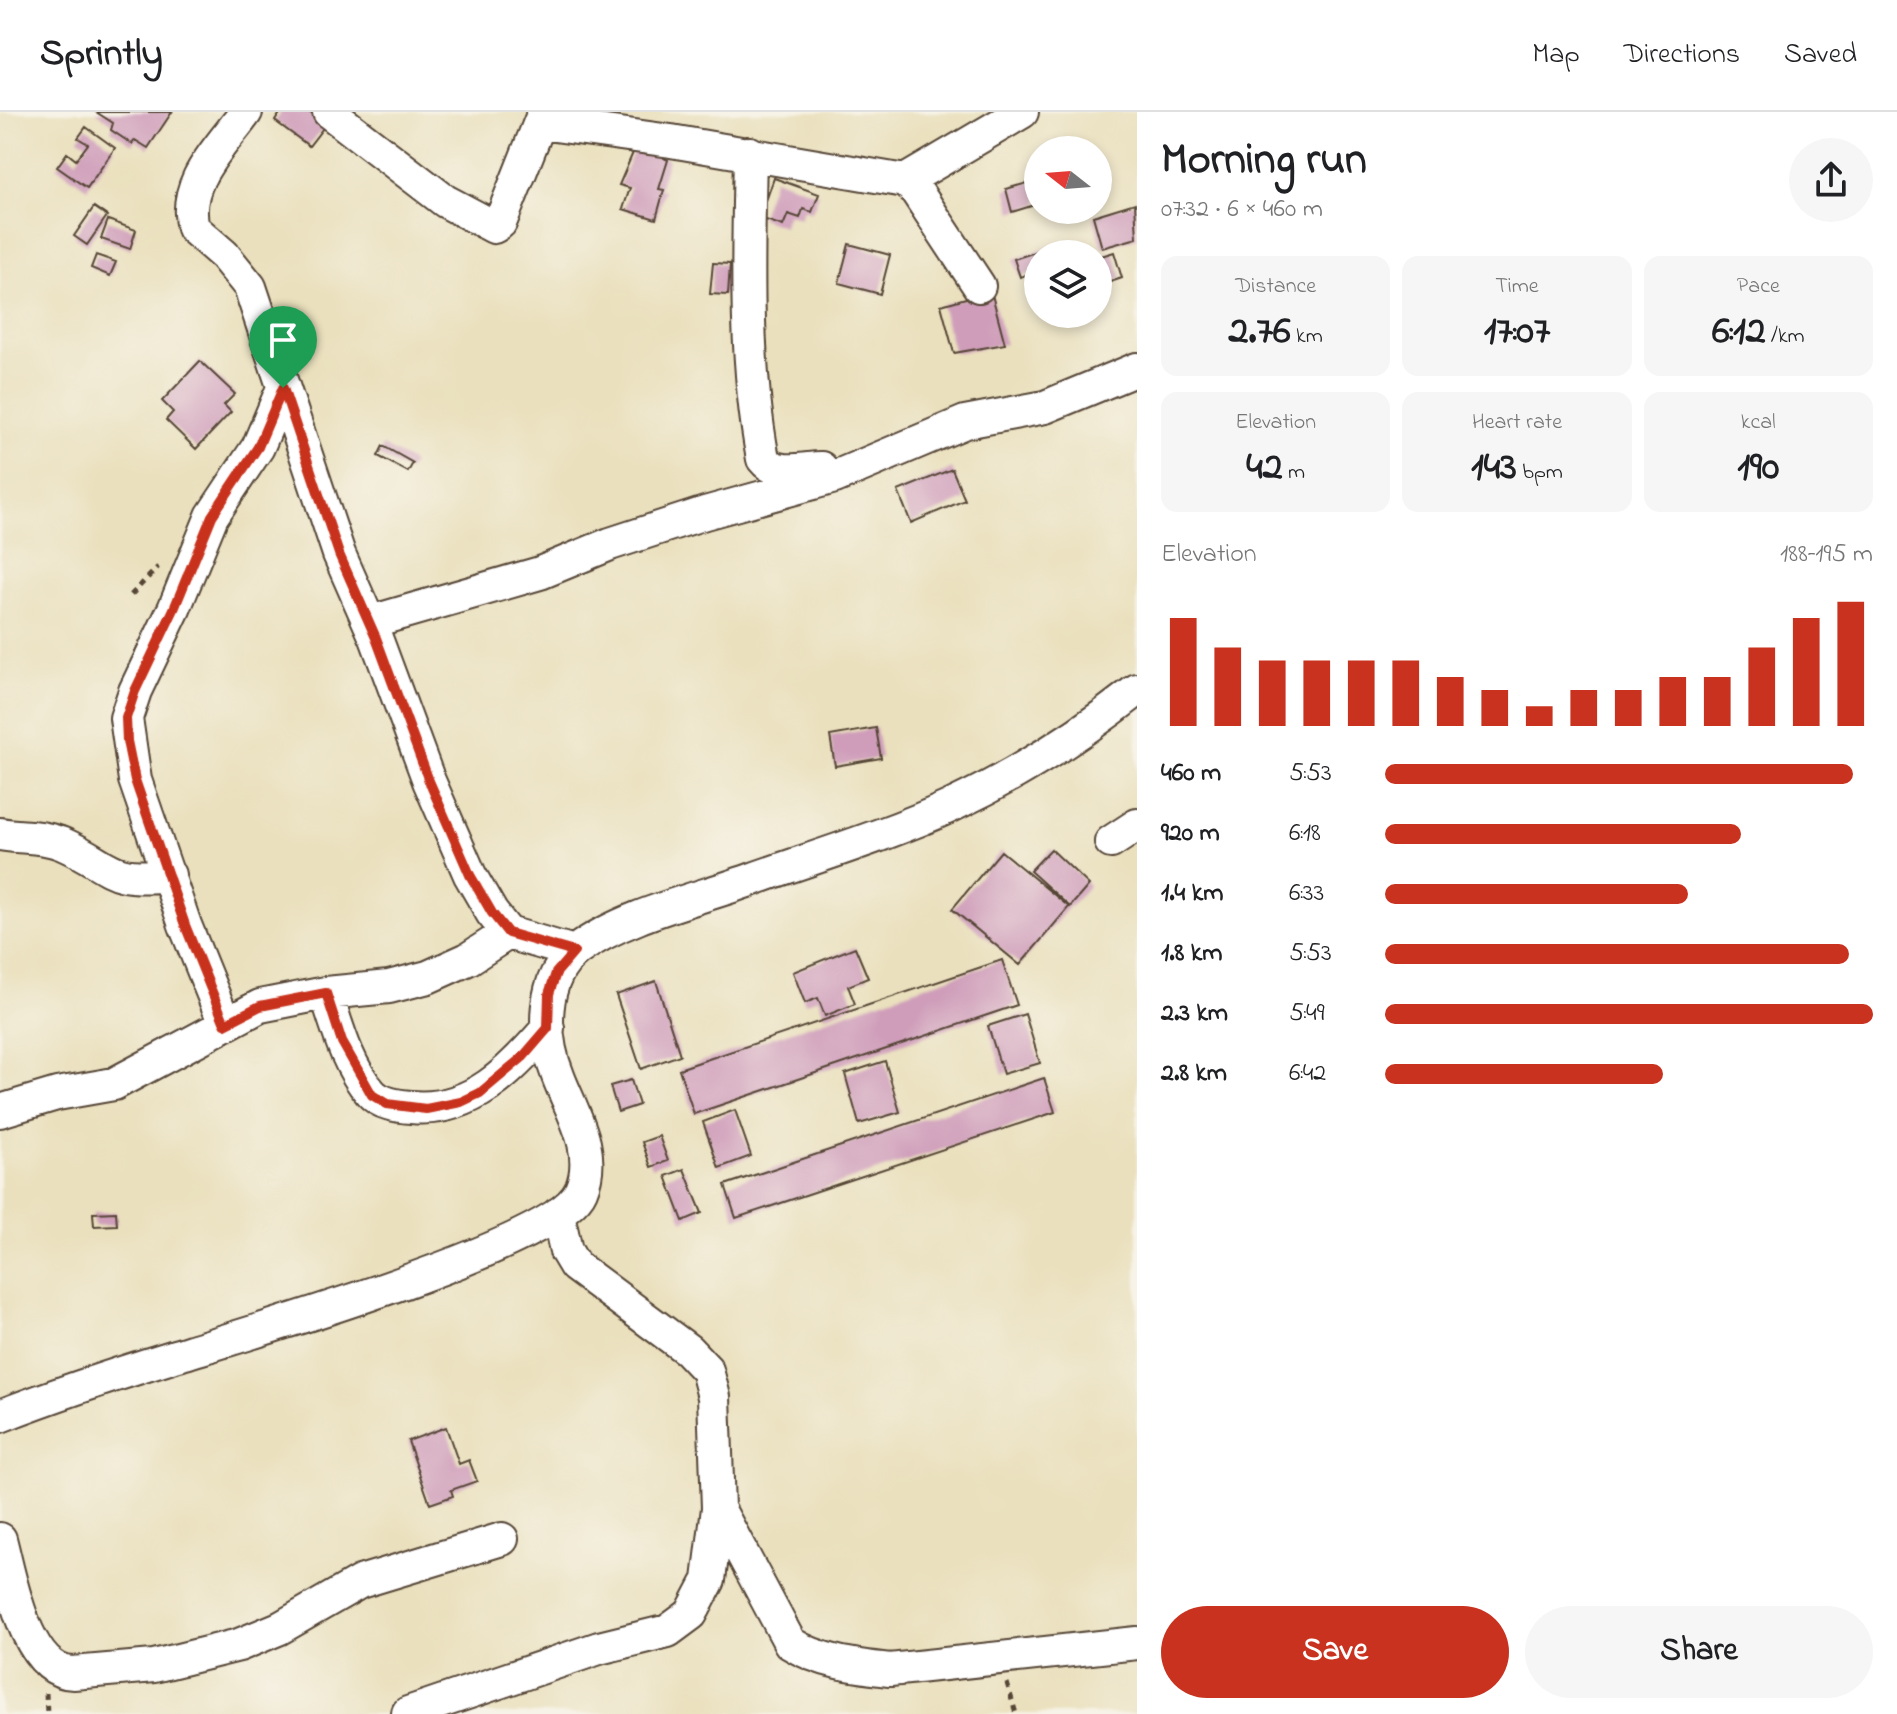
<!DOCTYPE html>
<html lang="en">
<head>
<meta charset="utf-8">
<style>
	:root { --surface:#fff; --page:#f6f6f6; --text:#202124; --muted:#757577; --line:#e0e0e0; --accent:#c8321e }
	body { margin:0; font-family:"Indie Flower",sans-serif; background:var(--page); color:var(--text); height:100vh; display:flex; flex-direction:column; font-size:30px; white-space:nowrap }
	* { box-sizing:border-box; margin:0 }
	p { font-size:26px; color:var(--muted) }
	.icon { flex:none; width:44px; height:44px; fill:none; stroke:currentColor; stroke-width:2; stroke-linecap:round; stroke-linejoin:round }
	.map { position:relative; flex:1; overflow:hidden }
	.sheet { display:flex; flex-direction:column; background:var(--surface); width:760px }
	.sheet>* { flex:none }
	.needle { width:52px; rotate:287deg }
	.fabs { position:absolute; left:1024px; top:24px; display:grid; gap:16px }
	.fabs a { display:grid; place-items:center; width:88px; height:88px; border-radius:50%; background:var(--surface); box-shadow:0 4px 12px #0003; font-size:40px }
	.pin { position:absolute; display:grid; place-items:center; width:68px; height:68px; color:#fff; margin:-82px -34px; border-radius:50% 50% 50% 0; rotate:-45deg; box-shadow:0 0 8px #0007 }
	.pin .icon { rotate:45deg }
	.round { display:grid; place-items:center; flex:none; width:84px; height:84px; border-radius:42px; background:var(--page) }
	.summary { display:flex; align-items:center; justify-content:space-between; height:136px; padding:0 24px }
	h1 { font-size:44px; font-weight:800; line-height:60px }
	.stats { display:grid; grid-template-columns:repeat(3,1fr); gap:12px; height:136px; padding:8px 24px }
	.stats div { display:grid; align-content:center; border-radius:16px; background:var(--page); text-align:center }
	.stats b { font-size:40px; font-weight:800 }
	.stats small { font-size:22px; font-weight:400 }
	.stats p { font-size:22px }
	.chart { height:224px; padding:16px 24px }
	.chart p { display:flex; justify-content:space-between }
	.chart svg { width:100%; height:144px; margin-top:8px; stroke:var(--accent); stroke-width:6 }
	.action { display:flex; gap:16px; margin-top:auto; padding:16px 24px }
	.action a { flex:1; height:92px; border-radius:48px; background:var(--accent); color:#fff; font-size:32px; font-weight:800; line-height:92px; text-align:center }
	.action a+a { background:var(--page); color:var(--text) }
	ul { padding:0 24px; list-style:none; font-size:26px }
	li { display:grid; grid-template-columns:128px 96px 1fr; align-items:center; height:60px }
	li i { height:20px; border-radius:10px; background:var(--accent) }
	header { display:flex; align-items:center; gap:48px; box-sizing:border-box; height:112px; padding:0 40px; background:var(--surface); border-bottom:2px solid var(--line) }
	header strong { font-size:38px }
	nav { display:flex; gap:44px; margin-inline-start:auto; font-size:28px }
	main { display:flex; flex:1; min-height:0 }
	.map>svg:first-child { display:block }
</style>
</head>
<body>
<header>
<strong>Sprintly</strong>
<nav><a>Map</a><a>Directions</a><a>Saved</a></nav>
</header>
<main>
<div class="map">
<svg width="1137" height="1602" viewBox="0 0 1137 1602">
	<rect width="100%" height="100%" fill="#f7f3e8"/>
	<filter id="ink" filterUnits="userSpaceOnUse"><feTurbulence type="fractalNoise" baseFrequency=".0125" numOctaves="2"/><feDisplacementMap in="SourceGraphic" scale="16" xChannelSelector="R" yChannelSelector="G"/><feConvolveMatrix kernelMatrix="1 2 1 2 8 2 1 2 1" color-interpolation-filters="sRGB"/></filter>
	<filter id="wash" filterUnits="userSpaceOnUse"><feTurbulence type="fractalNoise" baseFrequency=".006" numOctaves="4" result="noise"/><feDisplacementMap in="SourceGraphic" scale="32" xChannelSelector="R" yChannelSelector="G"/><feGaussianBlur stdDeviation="1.8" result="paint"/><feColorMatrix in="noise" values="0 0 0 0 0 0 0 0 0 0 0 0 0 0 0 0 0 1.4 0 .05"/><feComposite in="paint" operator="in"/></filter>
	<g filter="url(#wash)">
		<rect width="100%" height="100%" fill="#eae0bd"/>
		<g id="blocks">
			<path fill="#cf9dba" d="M 96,0 L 172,0 L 148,36 L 135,28 L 132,32 L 111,18 L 113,11 Z
				M 281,0 L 309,0 L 326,12 L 309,34 L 275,9 Z
				M 86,15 L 115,36 L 87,76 L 57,55 L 67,41 L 76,48 L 88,32 L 78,26 Z
				M 638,29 L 666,37 L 664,46 L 668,48 L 659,77 L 664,78 L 656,107 L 623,97 L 630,76 L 619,73 Z
				M 774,66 L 819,82 L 812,100 L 803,97 L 800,106 L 788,102 L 783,114 L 760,106 Z
				M 1038,68 L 1038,92 L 1012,100 L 1006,77 Z
				M 1135,91 L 1137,126 L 1102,136 L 1093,104 Z
				M 94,95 L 107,104 L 87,133 L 74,124 Z
				M 108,108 L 136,118 L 130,137 L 101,127 Z
				M 849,132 L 890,143 L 880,182 L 839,171 Z
				M 1060,132 L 1064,142 L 1038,142 L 1038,159 L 1020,165 L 1014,147 Z
				M 1114,140 L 1122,166 L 1098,174 L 1098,145 Z
				M 96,143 L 116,150 L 110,164 L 91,156 Z
				M 713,151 L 730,152 L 728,183 L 710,182 Z
				M 991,179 L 1005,232 L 954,241 L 941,193 Z
				M 200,249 L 235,282 L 224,293 L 231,300 L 196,337 L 166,308 L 173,300 L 162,289 Z
				M 383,334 L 413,351 L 408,360 L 378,344 Z
				M 952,357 L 965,388 L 911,411 L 898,379 Z
				M 876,616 L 881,646 L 835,654 L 830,624 Z
				M 1051,737 L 1089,773 L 1070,795 L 1030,759 Z
				M 1001,739 L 1069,795 L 1020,853 L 952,797 Z
				M 855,835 L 868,866 L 848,874 L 855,892 L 825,904 L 818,886 L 805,891 L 793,860 Z
				M 1002,848 L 1017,893 L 694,1002 L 679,957 Z
				M 656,869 L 680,943 L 641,957 L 616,883 Z
				M 1025,902 L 1040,951 L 1003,962 L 988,914 Z
				M 885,949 L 900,1000 L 859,1012 L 845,962 Z
				M 1044,966 L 1055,1000 L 736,1106 L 725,1073 Z
				M 631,968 L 639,993 L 618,1000 L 610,974 Z
				M 735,998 L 751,1044 L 719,1056 L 703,1010 Z
				M 659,1024 L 668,1049 L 651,1055 L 642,1030 Z
				M 684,1057 L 702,1101 L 683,1109 L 666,1064 Z
				M 116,1100 L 117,1113 L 94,1114 L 93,1101 Z
				M 446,1315 L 459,1352 L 469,1348 L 477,1369 L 451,1378 L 453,1384 L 430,1392 L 408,1329 Z"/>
		</g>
	</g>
	<g filter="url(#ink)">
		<use href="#blocks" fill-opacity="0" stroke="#554536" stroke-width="2"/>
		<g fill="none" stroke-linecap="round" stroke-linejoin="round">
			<defs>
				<path id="minor" d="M 246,0 C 221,35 181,70 193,116 L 224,143 L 250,175 L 339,442 L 376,526 L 429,669 L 470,763 L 492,801 L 508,821 L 574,840
					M 329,0 L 445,89 L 494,115 L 500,111 L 544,0
					M 540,11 L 671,29 L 905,69 L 915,77 L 979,174
					M 750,41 C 748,143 744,247 763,347 C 777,365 802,356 821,356
					M 905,69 L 1022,0
					M 370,510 L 540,461 L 610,432 L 705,401 L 835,365 L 965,310 L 1045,295 L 1137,257
					M 0,722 C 21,726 42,723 63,732 C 113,754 106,770 169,763
					M 1111,730 L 1137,713
					M 326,881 C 337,914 347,954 371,981 C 381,992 397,994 411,995 C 471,1001 512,958 548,916
					M 225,912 L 185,813 L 135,668 L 126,606 L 135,579 L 174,497 L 212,404 L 258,335 L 283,276
					M 0,999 L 57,982 L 114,972 L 260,894 L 326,881 L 389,875 L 428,865 L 468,847 L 508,821
					M 0,1304 C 56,1282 114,1263 172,1245 C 239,1224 558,1133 581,1078 C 598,1039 571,999 558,964 C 542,924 540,866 577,838 C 624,803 698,787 753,767 C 818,744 888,723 951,694 C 1017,663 1080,623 1137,578
					M 718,1396 L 790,1531 C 820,1550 855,1554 890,1558 L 1137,1531
					M 0,1427 C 10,1464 25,1560 73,1561 L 154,1554 L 239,1533 L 280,1516 L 360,1470 L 502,1427
					M 408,1601 L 599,1536 L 668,1519 L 691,1502 L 709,1468 L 718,1396 L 714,1285 L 707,1258 L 688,1238 L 575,1154 L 566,1139 L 558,1102"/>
			</defs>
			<use href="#minor" stroke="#554536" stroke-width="36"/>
			<path stroke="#554536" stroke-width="5" stroke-dasharray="6 6" stroke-linecap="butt" d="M 131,483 L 158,455
				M 1007,1571 L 1016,1602
				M 46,1581 L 47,1602"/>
			<use href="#minor" stroke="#fff" stroke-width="32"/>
		</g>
	</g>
	<g fill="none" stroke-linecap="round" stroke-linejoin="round" filter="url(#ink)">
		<defs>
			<path id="route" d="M 283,276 L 339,442 L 376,526 L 429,669 L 470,763 L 492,801 L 508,821 L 574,840 L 556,861 L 549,882 L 548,916 L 523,945 L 480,981 L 461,990 L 426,997 L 387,992 L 372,983 L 342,930 L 326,881 L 260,894 L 225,912 L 185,813 L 135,668 L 127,629 L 126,606 L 135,579 L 174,497 L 212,404 L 258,335 Z"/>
		</defs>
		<use href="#route" stroke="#fff" stroke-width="16"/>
		<use href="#route" stroke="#c8321e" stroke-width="10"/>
	</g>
</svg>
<div class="fabs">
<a><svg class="needle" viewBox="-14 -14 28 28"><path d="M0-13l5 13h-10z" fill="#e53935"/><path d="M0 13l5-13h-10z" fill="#757577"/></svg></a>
<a><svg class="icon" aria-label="layers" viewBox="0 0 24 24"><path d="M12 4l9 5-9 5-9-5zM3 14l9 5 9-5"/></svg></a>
</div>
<div class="pin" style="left:283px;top:276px;background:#1e9e55"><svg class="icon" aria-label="arrive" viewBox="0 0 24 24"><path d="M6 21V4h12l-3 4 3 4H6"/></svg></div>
</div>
<section class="sheet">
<div class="summary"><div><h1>Morning run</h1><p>07:32 · 6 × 460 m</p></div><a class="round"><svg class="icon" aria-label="share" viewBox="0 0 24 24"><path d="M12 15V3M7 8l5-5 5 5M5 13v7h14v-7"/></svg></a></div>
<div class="stats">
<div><p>Distance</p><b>2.76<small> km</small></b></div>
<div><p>Time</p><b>17:07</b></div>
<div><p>Pace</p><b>6:12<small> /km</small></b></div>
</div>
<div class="stats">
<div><p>Elevation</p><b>42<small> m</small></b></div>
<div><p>Heart rate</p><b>143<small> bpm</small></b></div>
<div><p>kcal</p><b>190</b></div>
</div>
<div class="chart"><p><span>Elevation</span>188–195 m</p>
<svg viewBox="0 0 160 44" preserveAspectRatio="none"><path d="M5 44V11M15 44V20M25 44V24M35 44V24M45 44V24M55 44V24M65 44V29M75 44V33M85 44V38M95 44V33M105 44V33M115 44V29M125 44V29M135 44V20M145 44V11M155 44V6"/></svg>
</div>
<ul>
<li><b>460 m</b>5:53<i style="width:96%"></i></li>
<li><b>920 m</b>6:18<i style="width:73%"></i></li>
<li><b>1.4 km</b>6:33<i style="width:62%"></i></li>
<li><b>1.8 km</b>5:53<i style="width:95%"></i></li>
<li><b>2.3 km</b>5:49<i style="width:100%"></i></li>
<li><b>2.8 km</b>6:42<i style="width:57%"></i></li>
</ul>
<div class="action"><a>Save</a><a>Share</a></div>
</section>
</main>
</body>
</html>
